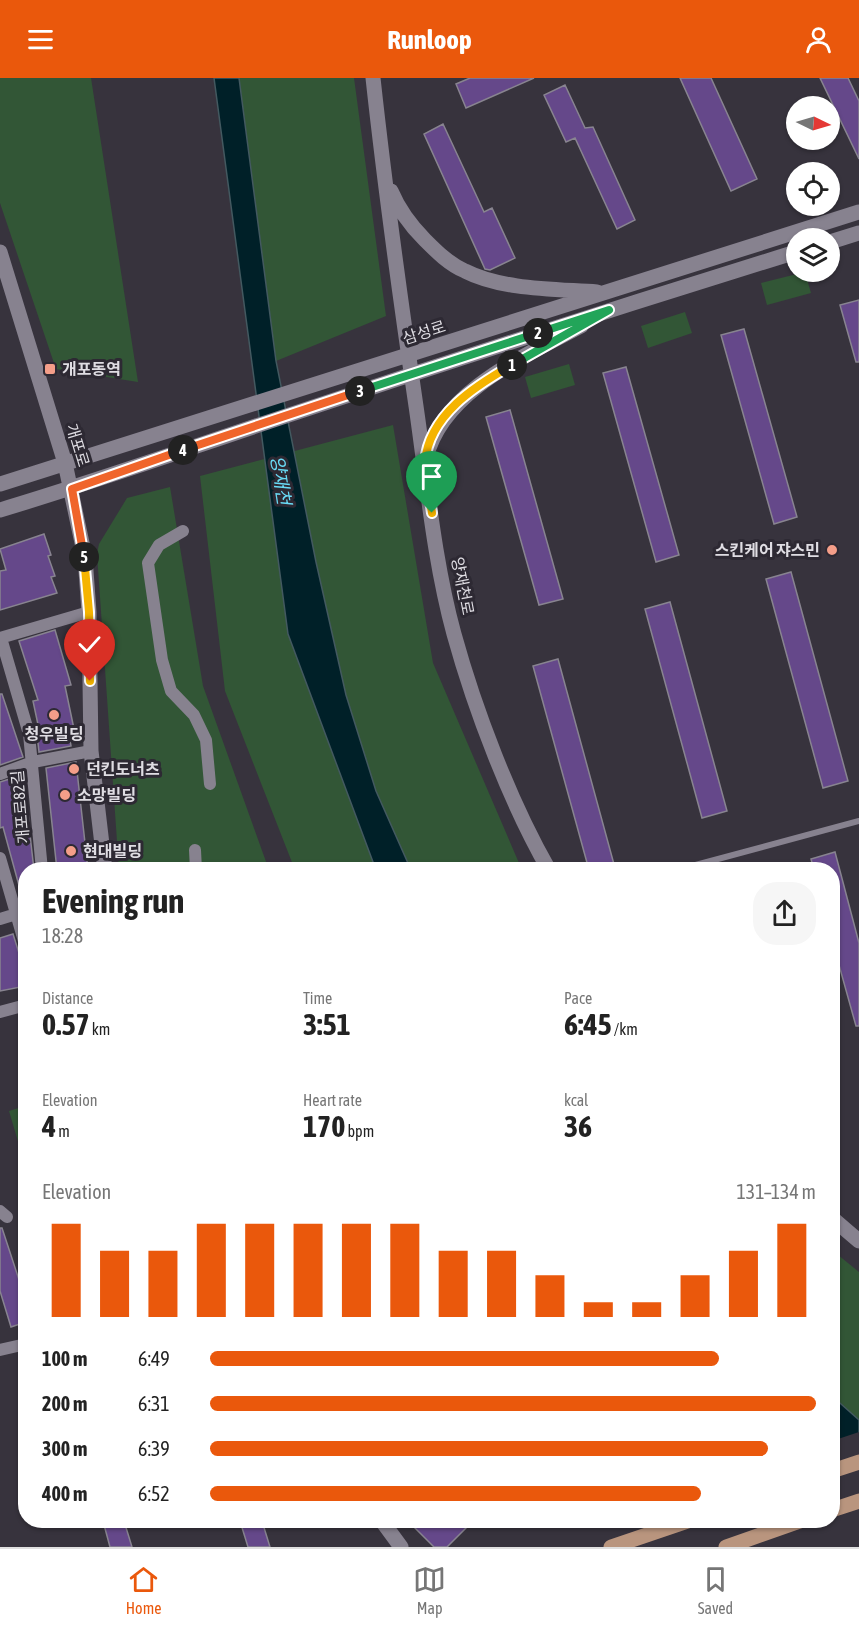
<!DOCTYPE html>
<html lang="en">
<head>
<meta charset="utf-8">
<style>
	:root { --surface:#fff; --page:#f6f6f6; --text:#222; --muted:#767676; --line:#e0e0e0; --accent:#ea580c }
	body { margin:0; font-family:"Asap Condensed","Noto Sans KR",sans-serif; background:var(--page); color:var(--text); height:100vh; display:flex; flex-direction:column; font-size:22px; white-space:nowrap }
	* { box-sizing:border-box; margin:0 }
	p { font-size:20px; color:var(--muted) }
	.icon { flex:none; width:33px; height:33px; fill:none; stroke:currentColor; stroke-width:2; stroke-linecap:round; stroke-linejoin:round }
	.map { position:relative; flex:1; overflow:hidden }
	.panel { position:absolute; left:18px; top:784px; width:822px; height:666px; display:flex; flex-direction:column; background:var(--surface); border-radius:24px; box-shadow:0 2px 4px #0004 }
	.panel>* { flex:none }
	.needle { width:39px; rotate:95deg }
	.controls { position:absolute; left:786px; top:18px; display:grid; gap:12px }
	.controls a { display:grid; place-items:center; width:54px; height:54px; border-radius:50%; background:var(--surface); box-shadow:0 2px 4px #0004; font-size:30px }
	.pin { position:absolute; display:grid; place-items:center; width:51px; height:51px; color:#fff; margin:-62px -26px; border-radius:50% 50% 50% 0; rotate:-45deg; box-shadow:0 0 6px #0007 }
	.pin .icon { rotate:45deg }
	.km { position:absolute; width:30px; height:30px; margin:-15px; border-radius:50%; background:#222; color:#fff; font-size:16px; line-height:30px; text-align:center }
	.round { display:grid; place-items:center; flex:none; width:63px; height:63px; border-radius:24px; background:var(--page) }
	.summary { display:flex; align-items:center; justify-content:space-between; height:102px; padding:0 24px }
	h1 { font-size:33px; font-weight:700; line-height:45px }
	.figures { display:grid; grid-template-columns:repeat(3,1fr); gap:9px; height:102px; padding:6px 24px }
	.figures div { display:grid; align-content:center }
	.figures b { font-size:30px; font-weight:700 }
	.figures small { font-size:16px; font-weight:400 }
	.figures p { font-size:16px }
	.chart { height:168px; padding:12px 24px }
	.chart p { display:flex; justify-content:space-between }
	.chart svg { width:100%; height:108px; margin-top:6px; stroke:var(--accent); stroke-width:6 }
	ul { padding:0 24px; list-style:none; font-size:20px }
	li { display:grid; grid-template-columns:96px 72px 1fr; align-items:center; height:45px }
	li i { height:15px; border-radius:8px; background:var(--accent) }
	header { display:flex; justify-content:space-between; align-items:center; height:78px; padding:0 24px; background:var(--accent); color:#fff; font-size:27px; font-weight:700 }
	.dock { display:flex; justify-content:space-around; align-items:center; height:84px; border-top:2px solid var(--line); background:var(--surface); font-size:16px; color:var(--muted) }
	.dock a { display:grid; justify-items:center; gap:3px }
	.dock .active { color:var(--accent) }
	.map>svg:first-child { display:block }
</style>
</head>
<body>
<header><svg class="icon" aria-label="menu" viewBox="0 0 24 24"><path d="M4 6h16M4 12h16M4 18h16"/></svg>Runloop<svg class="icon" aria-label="person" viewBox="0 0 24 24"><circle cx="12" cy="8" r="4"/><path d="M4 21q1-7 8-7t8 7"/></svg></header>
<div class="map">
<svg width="859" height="1469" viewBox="0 0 859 1469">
	<rect width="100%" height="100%" fill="#37333d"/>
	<path fill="#325636" d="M 0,0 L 91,0 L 138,304 L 56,291 L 0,125 Z
		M 239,0 L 354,0 L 386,238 L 276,283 Z
		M 805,194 L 811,215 L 767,227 L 761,205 Z
		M 685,234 L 692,255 L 648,270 L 641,248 Z
		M 569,286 L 575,307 L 531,320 L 525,299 Z
		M 393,347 L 433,585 L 522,792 L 295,792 L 225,613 L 200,398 Z
		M 170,409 L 203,608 L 269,792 L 119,792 L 97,476 L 99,466 L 127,420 Z
		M 25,1028 L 26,1087 L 25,1087 L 9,1033 Z
		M 832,1172 L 859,1194 L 859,1347 L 832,1355 Z"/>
	<path fill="#002028" stroke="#435960" stroke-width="1.5" d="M 214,0 L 239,0 L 276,283 L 316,484 L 346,617 L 376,713 L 411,792 L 376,792 L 288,556 Z
		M 832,1318 L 859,1342 L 859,1388 L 833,1361 Z"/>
	<path fill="#37333d" d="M 859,1354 L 859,1391 L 832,1365 L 832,1363 Z"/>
	<path fill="#65488a" stroke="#888490" stroke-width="1.5" d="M 470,0 L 534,0 L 466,30 L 456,6 Z
		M 680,0 L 711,0 L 757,101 L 731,113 Z
		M 820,0 L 848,0 L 859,23 L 859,81 Z
		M 565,7 L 585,50 L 593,49 L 635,142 L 617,151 L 575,60 L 566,64 L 544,17 Z
		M 443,46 L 484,134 L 492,130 L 515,180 L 490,192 L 485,191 L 424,56 Z
		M 859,222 L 859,284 L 856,284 L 840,227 Z
		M 744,251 L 797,439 L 774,446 L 721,257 Z
		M 626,289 L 679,477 L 656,484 L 603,295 Z
		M 510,332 L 563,521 L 539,527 L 486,339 Z
		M 44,456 L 51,477 L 48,478 L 55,498 L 51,499 L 57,515 L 0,532 L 0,493 L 6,492 L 0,471 Z
		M 791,494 L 848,703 L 823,710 L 766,501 Z
		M 670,524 L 727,733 L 702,740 L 645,531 Z
		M 55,552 L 71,607 L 65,608 L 74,651 L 68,652 L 71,668 L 39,674 L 37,656 L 40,656 L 33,623 L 38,622 L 19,563 Z
		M 558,581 L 615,790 L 607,792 L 589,792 L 533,588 Z
		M 0,616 L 2,616 L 23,679 L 0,687 Z
		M 76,684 L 88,792 L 57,792 L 46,690 Z
		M 19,698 L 27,727 L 29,743 L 26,743 L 30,757 L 34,792 L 26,792 L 26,814 L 21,815 L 3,749 L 0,750 L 0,704 Z
		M 835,774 L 859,865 L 859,948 L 856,948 L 832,862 L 832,792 L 814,792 L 811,781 Z
		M 13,856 L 26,897 L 26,908 L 0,913 L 0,860 Z
		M 0,1150 L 2,1150 L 26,1223 L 26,1244 L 11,1249 L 0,1213 Z
		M 103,1443 L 124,1443 L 132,1469 L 110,1469 Z
		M 240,1443 L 262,1443 L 270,1469 L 248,1469 Z
		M 420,1443 L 473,1443 L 447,1469 L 434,1469 L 414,1449 Z"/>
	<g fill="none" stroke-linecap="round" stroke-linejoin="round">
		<path stroke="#87828f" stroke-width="6" d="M 677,792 L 859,743"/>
		<path stroke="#87828f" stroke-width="12" d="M 183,453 L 159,467 L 148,485 L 162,582 L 171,613 L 194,637 L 206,662 L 210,706
			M 0,560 L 89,534
			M 1,560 L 29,656 L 42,792
			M 0,696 L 33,684 L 91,673
			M 195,772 L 196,792
			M 0,780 L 26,870
			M 0,841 L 26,833
			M 0,934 L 26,927
			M 0,1133 L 7,1139
			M 0,1272 L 26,1266"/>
		<path stroke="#87828f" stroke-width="15" d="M 373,0 C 385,110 400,219 416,328 C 427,404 434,483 454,556 C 475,632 510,724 549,792
			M 391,113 C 399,132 410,147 425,162 C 437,174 449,186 465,193 C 502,212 556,211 597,214
			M 830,164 L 859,155
			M 0,174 L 65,385 L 85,479 L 89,534 L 91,673 L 105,792
			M 426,380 C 442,313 525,278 581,248
			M 0,406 L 859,134
			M 0,432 C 98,403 195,368 292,336 C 460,280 628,226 796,174
			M 832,1140 L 859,1163
			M 382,1443 L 401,1469"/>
		<path stroke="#b9957e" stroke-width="15" d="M 832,1393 L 859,1384
			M 832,1432 L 859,1423
			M 611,1469 L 688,1443
			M 726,1469 L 800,1443"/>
	</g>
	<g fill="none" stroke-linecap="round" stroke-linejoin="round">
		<defs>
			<path id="split-1" d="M 432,435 C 430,420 424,400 425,384 C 429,337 475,308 512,287"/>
			<path id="split-2" d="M 512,287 L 609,232 L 538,255"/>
			<path id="split-3" d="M 360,313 L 538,255"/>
			<path id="split-4" d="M 183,372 L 360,313"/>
			<path id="split-5" d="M 84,479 L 72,411 L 183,372"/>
			<path id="split-6" d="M 84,479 L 89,534 L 90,603"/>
		</defs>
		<use href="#split-1" stroke="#fff" stroke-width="12"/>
		<use href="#split-2" stroke="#fff" stroke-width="12"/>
		<use href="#split-3" stroke="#fff" stroke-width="12"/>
		<use href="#split-4" stroke="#fff" stroke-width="12"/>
		<use href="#split-5" stroke="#fff" stroke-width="12"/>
		<use href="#split-6" stroke="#fff" stroke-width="12"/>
		<use href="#split-1" stroke="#f5b400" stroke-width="8"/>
		<use href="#split-2" stroke="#22a559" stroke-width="8"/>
		<use href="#split-3" stroke="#22a559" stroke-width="8"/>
		<use href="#split-4" stroke="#f0652b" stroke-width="8"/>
		<use href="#split-5" stroke="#f0652b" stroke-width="8"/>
		<use href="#split-6" stroke="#f5b400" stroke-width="8"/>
	</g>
	<g fill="#f49e89" stroke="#2d2933" stroke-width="2">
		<rect x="44" y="285" width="12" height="12" rx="3"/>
		<circle cx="832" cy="472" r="6"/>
		<circle cx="54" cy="637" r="6"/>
		<circle cx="74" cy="691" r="6"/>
		<circle cx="65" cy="717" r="6"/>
		<circle cx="71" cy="773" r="6"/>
	</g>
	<g text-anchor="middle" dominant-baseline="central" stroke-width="6" stroke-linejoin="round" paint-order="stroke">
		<g font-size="16" fill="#dfdde3" stroke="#2d2933">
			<text transform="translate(424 254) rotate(-18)">삼성로</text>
			<text transform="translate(78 367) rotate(73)">개포로</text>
			<text transform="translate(463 508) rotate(79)">양재천로</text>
			<text transform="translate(20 729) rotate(-95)">개포로82길</text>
		</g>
		<g font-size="16" font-weight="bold" fill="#dfdde3" stroke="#2d2933" text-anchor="start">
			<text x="62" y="291">개포동역</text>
			<text x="820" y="472" text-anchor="end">스킨케어 쟈스민</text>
			<text x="54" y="656" text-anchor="middle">청우빌딩</text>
			<text x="86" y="691">던킨도너츠</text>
			<text x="77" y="717">소망빌딩</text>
			<text x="83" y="773">현대빌딩</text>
		</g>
		<g font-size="18" font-style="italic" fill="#69dbf6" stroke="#2d2933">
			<text transform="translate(281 402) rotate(81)">양재천</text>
		</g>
	</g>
</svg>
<div class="controls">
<a><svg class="needle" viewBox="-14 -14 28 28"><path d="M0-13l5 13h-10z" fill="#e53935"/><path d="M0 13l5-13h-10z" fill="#767676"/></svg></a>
<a><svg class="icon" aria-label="locate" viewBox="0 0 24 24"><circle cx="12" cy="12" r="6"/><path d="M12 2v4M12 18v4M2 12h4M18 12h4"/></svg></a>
<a><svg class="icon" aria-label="layers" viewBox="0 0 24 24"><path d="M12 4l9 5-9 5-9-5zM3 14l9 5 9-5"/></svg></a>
</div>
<div class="pin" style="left:432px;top:435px;background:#1e9e55"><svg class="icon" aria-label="arrive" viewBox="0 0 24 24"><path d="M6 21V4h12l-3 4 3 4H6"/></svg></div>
<div class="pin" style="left:90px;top:603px;background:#d93025"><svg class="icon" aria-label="check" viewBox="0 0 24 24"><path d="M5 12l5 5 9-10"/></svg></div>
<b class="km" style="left:512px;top:287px">1</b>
<b class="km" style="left:538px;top:255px">2</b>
<b class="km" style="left:360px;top:313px">3</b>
<b class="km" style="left:183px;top:372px">4</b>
<b class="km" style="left:84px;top:479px">5</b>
<section class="panel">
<div class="summary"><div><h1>Evening run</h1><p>18:28</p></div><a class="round"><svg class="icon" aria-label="share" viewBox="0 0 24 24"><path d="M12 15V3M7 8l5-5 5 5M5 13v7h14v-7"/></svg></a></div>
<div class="figures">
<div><p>Distance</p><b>0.57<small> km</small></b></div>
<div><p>Time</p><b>3:51</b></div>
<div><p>Pace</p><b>6:45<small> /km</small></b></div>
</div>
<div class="figures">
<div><p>Elevation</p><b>4<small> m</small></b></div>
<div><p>Heart rate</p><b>170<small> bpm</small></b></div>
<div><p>kcal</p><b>36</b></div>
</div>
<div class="chart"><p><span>Elevation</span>131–134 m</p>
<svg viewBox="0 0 160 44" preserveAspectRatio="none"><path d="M5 44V6M15 44V17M25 44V17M35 44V6M45 44V6M55 44V6M65 44V6M75 44V6M85 44V17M95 44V17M105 44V27M115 44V38M125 44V38M135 44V27M145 44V17M155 44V6"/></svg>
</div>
<ul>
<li><b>100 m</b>6:49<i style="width:84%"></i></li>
<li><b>200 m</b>6:31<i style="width:100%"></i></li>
<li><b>300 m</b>6:39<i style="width:92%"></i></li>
<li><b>400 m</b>6:52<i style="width:81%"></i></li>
</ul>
</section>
</div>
<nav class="dock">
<a class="active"><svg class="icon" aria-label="home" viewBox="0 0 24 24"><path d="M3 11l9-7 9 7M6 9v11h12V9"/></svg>Home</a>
<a><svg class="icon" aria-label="map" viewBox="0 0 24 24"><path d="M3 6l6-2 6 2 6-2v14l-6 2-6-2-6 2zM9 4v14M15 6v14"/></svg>Map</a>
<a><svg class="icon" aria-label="saved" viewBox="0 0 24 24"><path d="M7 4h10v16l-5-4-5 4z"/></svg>Saved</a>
</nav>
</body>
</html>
